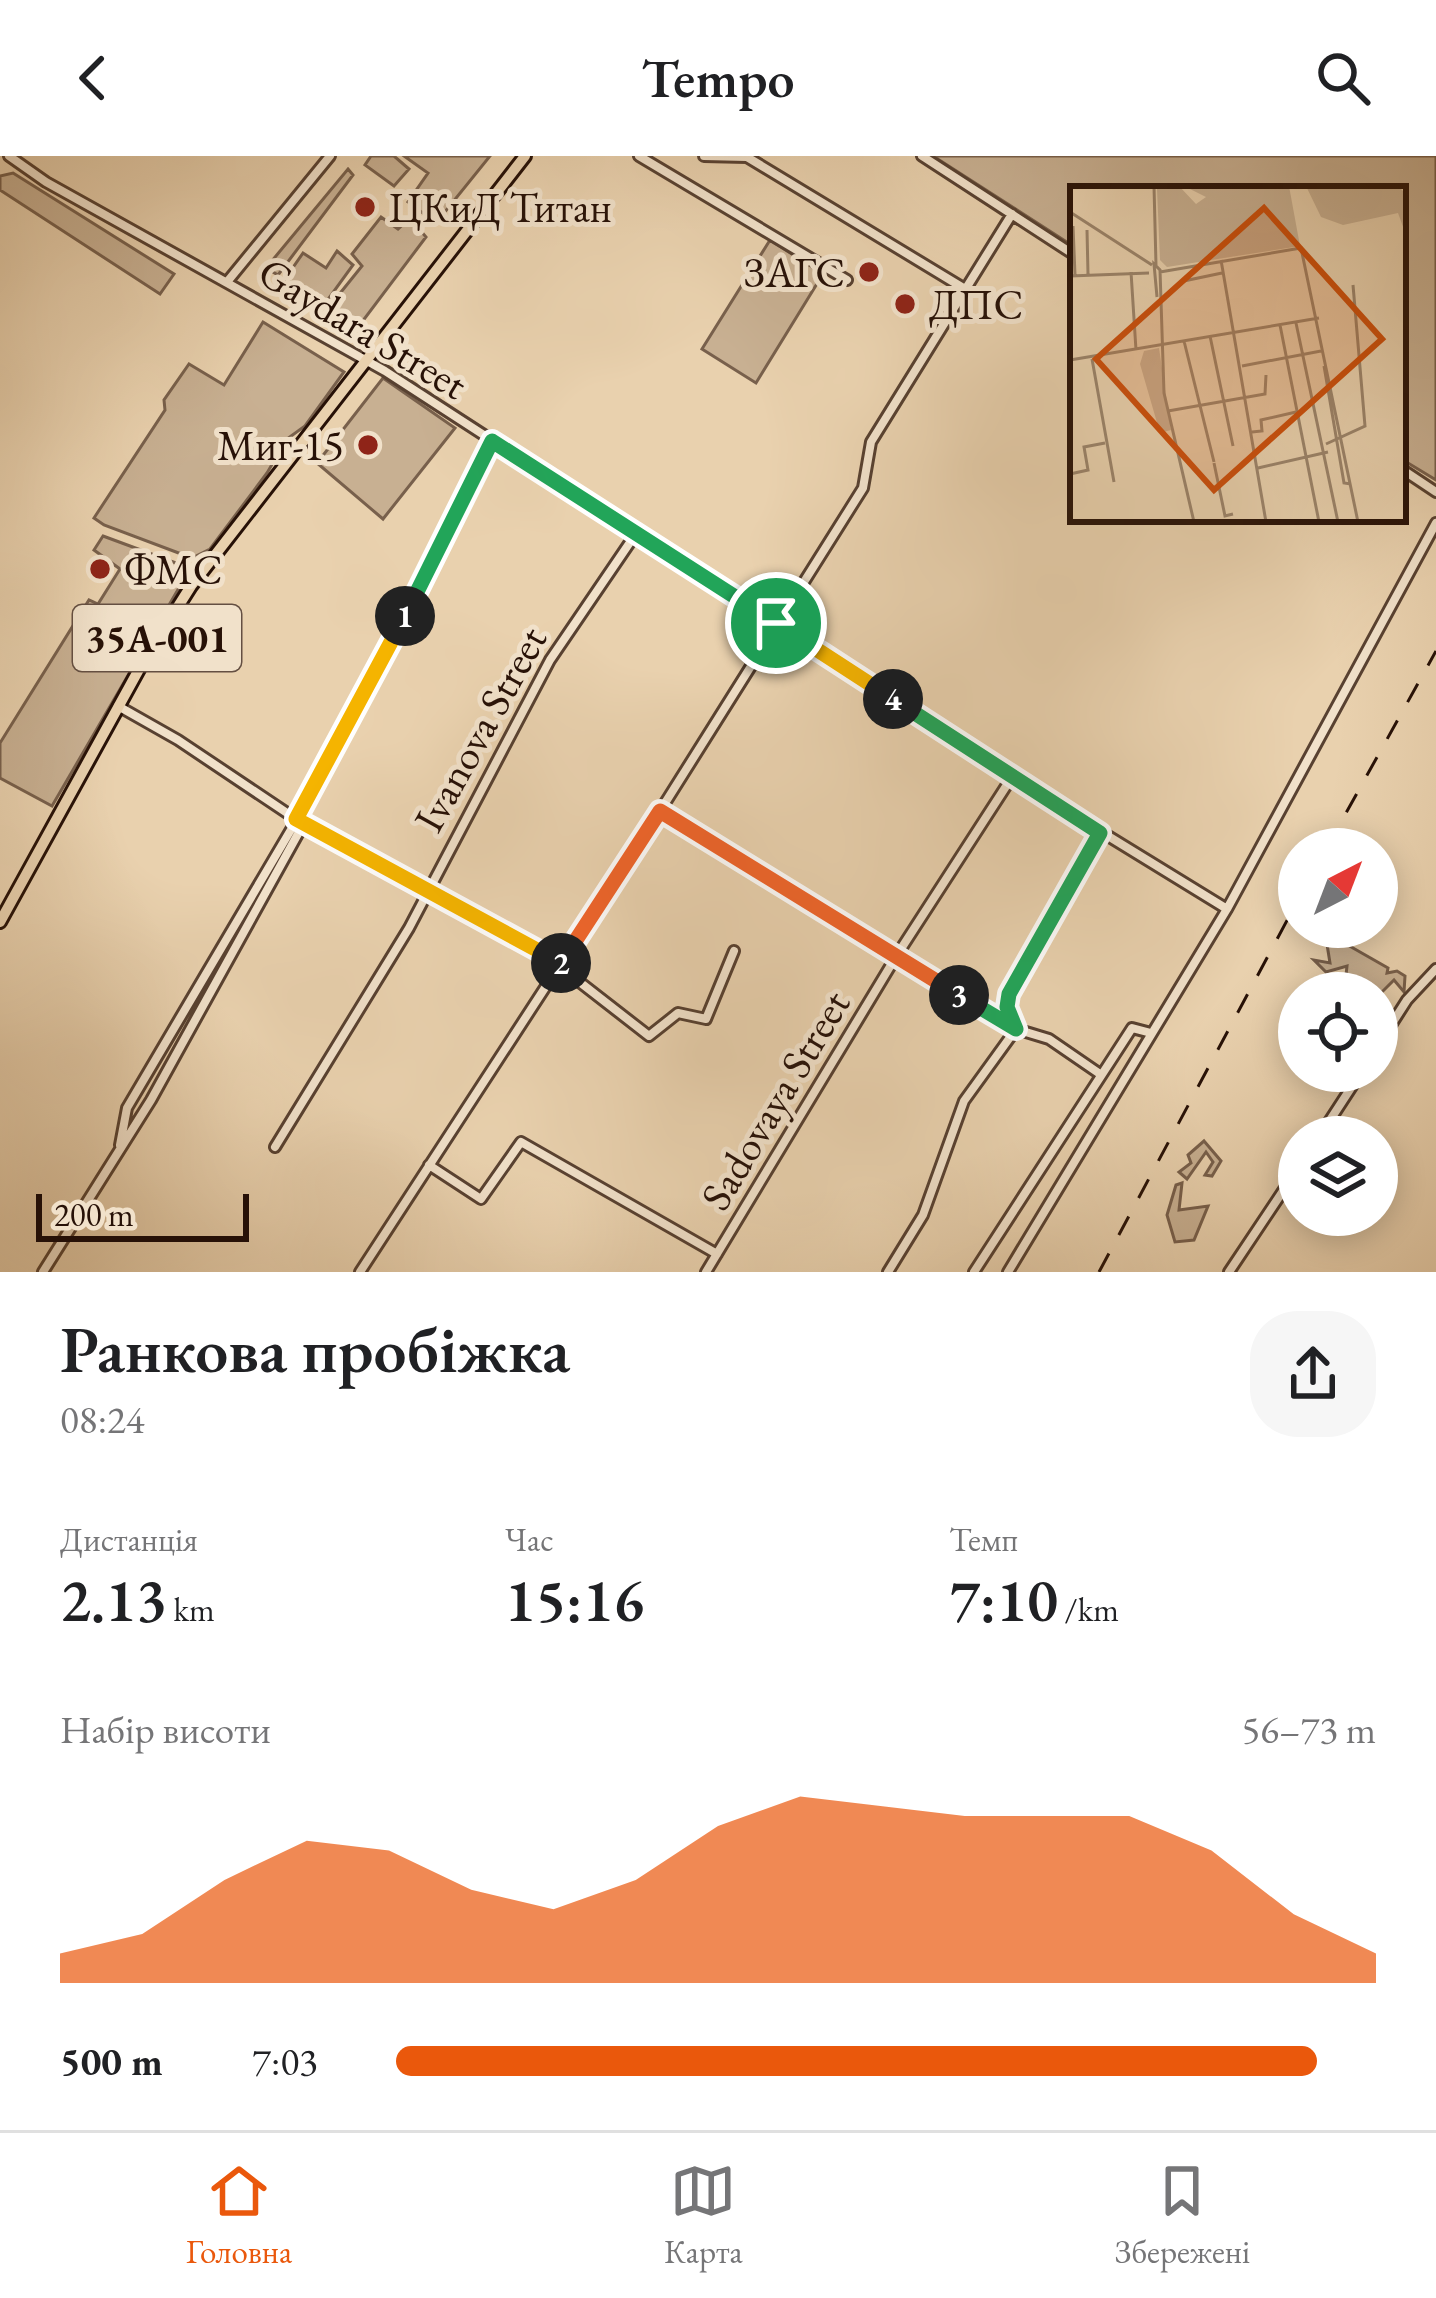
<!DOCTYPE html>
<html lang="uk">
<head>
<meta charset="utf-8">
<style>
	:root { --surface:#fff; --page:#f6f6f6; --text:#202124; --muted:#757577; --line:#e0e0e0; --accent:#ea580c }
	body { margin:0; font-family:"EB Garamond",serif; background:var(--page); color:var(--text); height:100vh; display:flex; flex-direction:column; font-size:45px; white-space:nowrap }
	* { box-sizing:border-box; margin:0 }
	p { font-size:39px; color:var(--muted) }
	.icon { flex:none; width:66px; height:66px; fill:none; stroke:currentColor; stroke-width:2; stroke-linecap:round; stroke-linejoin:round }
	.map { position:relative; height:1116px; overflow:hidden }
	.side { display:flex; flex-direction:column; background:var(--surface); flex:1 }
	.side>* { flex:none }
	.needle { width:78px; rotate:42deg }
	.controls { position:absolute; left:1278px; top:672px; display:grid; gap:24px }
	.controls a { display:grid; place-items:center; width:120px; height:120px; border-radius:50%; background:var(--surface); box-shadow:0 6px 30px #0003; font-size:60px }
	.scale { position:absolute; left:36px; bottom:30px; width:213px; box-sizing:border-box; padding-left:12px; border:6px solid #271107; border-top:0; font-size:33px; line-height:42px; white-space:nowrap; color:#271107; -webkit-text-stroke:9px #f1e1ca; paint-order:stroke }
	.pin { position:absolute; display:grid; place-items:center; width:102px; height:102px; color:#fff; margin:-51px; border:6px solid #fff; border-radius:50%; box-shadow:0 3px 12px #0007 }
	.km { position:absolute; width:60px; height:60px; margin:-30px; border-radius:50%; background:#222; color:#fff; font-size:33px; line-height:60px; text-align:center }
	.round { display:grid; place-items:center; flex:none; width:126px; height:126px; border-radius:48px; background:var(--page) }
	.summary { display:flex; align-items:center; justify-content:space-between; height:204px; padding:0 60px }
	h1 { font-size:66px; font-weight:600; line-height:90px }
	.metrics { display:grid; grid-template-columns:repeat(3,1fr); gap:18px; height:204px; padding:12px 60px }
	.metrics div { display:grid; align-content:center }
	.metrics b { font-size:60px; font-weight:600 }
	.metrics small { font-size:33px; font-weight:400 }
	.metrics p { font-size:33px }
	.chart { height:336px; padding:24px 60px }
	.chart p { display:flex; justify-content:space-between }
	.chart svg { width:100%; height:216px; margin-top:12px; fill:var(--accent); opacity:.7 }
	ul { padding:0 60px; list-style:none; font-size:39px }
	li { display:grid; grid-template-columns:192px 144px 1fr; align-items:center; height:90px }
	li i { height:30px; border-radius:15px; background:var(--accent) }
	header { display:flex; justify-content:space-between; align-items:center; height:156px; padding:0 60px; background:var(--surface); font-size:54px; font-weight:600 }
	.dock { display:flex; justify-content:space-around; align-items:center; height:168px; border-top:3px solid var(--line); background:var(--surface); font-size:33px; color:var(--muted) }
	.dock a { display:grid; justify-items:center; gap:6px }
	.dock .active { color:var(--accent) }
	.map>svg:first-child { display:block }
</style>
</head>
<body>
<header><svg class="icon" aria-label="back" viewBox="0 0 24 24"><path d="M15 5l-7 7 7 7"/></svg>Tempo<svg class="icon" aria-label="search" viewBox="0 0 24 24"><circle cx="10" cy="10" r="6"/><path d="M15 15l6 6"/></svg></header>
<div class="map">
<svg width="1436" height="1116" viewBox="0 0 1436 1116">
	<rect width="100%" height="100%" fill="#e9d1ae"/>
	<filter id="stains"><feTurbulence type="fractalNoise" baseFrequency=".00167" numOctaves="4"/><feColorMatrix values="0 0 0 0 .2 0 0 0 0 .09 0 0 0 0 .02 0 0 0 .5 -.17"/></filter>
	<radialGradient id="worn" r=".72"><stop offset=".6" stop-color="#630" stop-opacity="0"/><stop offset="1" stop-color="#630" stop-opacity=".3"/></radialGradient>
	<path fill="#c8b092" stroke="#78604c" stroke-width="3" d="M 371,0 L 394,0 L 409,13 L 394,30 L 365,9 Z
		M 404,0 L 490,0 L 436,67 L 408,46 L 428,17 Z
		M 933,0 L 1436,0 L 1436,324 L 1403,304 L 1403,33 L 1073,33 L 1073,90 Z
		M 348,13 L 353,19 L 278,119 L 266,112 Z
		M 13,17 L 174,118 L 160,138 L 0,34 L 0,20 Z
		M 381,61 L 398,73 L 410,62 L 426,81 L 359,170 L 329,151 L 362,110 L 352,98 Z
		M 770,84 L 823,118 L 756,227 L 702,193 Z
		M 337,95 L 353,109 L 324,149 L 285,123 L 303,97 L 326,112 Z
		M 263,166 L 344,216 L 305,270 L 287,283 L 267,317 L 210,393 L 192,402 L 104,369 L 94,362 L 165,254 L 164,244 L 189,208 L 224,229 Z
		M 383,222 L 455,272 L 383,363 L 317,307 Z
		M 103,380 L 176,407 L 183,425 L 52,650 L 0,622 L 0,587 L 89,444 L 98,448 L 120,413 L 94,394 Z
		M 1325,776 L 1388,812 L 1387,817 L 1397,815 L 1405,820 L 1404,836 L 1394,824 L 1377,841 L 1377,837 L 1364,837 L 1369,832 L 1346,819 L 1347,810 L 1326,816 L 1314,804 L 1330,807 Z
		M 1204,985 L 1221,1005 L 1212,1020 L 1205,1019 L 1213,1006 L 1206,996 L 1187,1023 L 1179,1016 L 1191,1007 L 1188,999 Z
		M 1182,1027 L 1179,1054 L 1208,1050 L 1194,1084 L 1175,1086 L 1167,1059 L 1176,1029 Z"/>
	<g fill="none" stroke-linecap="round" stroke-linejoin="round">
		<defs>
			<path id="minor" d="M 9,0 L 46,26 L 385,215 L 1012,621 L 1227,753
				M 639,0 L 847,124
				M 704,0 L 747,1 L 965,133
				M 922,0 L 1073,98
				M 227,126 L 330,0
				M 1403,314 L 1436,336
				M 118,550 L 178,584 L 296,663 L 559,810 L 649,880 L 678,857 L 706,863 L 734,795
				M 660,655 L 1016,873 L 1049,883 L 1100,918
				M 1377,891 L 1407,844 L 1436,813
				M 1319,981 L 1362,915
				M 120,989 L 127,952 L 312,638 L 492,285
				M 275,991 L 409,772 L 550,504 L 637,376
				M 429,1009 L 481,1043 L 521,986 L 717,1098
				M 43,1116 L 151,944 L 304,667
				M 360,1116 L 660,655 L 863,332 L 871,286 L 1012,58
				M 706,1116 L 897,799 L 1012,621
				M 888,1116 L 923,1059 L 964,945 L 1016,873 L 1007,851 L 1009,839 L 1100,677
				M 974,1116 L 1132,872 L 1151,877
				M 1008,1116 L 1227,753 L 1436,367
				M 1229,1116 L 1299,1011"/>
			<path id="highway" d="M 0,766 L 143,506 L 191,430 L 525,0"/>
		</defs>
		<use href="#minor" stroke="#584131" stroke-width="14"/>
		<use href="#highway" stroke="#271107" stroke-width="16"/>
		<use href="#minor" stroke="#f1e1ca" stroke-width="8"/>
		<use href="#highway" stroke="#e9d1ae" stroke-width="10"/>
		<path stroke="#271107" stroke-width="3" stroke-dasharray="21 21" stroke-linecap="butt" d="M 1326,693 L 1436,495
			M 1099,1116 L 1299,742"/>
	</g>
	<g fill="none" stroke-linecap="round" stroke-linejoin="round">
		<defs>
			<path id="split-1" d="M 405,460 L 492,285 L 776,467"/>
			<path id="split-2" d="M 405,460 L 296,663 L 561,807"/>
			<path id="split-3" d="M 561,807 L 660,655 L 959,839"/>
			<path id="split-4" d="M 893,543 L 1100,677 L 1009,838 L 1007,851 L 1016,873 L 959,839"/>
			<path id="split-5" d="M 776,467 L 893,543"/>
		</defs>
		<use href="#split-1" stroke="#fff" stroke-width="24"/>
		<use href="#split-2" stroke="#fff" stroke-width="24"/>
		<use href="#split-3" stroke="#fff" stroke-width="24"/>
		<use href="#split-4" stroke="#fff" stroke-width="24"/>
		<use href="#split-5" stroke="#fff" stroke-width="24"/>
		<use href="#split-1" stroke="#22a559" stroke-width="15"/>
		<use href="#split-2" stroke="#f5b400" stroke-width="15"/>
		<use href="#split-3" stroke="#f0652b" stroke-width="15"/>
		<use href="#split-4" stroke="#22a559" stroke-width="15"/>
		<use href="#split-5" stroke="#f5b400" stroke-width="15"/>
	</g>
	<g fill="#8f2418" stroke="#f1e1ca" stroke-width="4.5">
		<circle cx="365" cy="51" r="12"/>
		<circle cx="869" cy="116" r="12"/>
		<circle cx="905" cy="148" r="12"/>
		<circle cx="368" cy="289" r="12"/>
		<circle cx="100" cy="413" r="12"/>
	</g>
	<g text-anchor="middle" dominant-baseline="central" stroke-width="10" stroke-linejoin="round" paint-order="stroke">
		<rect fill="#f1e1ca" stroke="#644f42" stroke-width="3" x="73" y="449" width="168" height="66" rx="9"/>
		<g font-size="39" font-weight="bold" fill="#271107">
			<text x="157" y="482">35А-001</text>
		</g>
		<g font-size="42" fill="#271107" stroke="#f1e1ca" text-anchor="start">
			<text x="389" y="51">ЦКиД Титан</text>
			<text x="845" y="116" text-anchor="end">ЗАГС</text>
			<text x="929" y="148">ДПС</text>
			<text x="344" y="289" text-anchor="end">Миг-15</text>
			<text x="124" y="413">ФМС</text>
		</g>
		<g font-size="42" fill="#271107" stroke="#f1e1ca">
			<text transform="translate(363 172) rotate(31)">Gaydara Street</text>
			<text transform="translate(480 573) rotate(-61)">Ivanova Street</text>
			<text transform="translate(775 944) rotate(-59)">Sadovaya Street</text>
		</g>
	</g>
	<g transform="translate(1070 30)">
		<rect width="336" height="336" fill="#e9d1ae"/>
		<path d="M 109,0 L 126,18 L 136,11 L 114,0 L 219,0 L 230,60 L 97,81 L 90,74 L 87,3 ZM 236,0 L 328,0 L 336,8 L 336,49 L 328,27 L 273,39 L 251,31 ZM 89,162 L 101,244 L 90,247 L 70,178 L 74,165 Z" fill="#c8b092"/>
		<path fill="none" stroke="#9b846b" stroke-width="3" d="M 84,0 L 86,79M 0,26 L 82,79M 3,40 L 5,89M 17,44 L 18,88M 151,74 L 196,336M 61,86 L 66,164M 90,86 L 231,62 L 288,336M 0,90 L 79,87M 100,106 L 114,95 L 152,87M 87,111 L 84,78 L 90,84 L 94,207 L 124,336M 226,137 L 268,336M 210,139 L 249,336M 140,150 L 163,260M 114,155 L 144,276M 22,173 L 44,296M 0,174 L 249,132M 172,180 L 251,165M 254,180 L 274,297 L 281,298M 98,225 L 195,208 L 196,189M 182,246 L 192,245 L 191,234 L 226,226M 256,258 L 295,240 L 283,99M 144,277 L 155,330 L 163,328M 188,282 L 258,266M 0,288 L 18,284 L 14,261 L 35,257"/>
		<path fill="#cb4e0b" fill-opacity="0.15" stroke="#cb4e0b" stroke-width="6" d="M 194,22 L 312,153 L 144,304 L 26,173 Z"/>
		<rect width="336" height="336" fill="none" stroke="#271107" stroke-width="6"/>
	</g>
	<rect width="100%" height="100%" filter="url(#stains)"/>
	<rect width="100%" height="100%" fill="url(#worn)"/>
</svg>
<div class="controls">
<a><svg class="needle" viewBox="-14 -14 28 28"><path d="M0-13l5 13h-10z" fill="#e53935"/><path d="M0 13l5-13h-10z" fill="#757577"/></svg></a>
<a><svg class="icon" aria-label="locate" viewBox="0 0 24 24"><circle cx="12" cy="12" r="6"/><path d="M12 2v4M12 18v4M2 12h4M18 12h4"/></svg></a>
<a><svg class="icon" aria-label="layers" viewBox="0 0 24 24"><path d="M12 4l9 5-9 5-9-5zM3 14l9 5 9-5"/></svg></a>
</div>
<div class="scale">200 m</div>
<div class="pin" style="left:776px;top:467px;background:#1e9e55"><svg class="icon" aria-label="arrive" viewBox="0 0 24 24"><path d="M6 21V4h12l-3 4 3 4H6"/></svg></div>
<b class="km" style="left:405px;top:460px">1</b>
<b class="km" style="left:561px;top:807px">2</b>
<b class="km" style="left:959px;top:839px">3</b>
<b class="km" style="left:893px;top:543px">4</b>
</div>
<section class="side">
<div class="summary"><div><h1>Ранкова пробіжка</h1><p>08:24</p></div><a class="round"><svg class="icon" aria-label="share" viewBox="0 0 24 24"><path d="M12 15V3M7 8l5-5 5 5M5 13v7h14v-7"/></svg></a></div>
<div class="metrics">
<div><p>Дистанція</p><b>2.13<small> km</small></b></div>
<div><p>Час</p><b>15:16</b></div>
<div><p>Темп</p><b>7:10<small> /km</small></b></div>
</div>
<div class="chart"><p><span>Набір висоти</span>56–73 m</p>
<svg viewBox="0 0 160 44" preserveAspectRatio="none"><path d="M0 44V38L10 34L20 23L30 15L40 17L50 25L60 29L70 23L80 12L90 6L100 8L110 10L120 10L130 10L140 17L150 30L160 38V44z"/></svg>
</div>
<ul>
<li><b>500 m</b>7:03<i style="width:94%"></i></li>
</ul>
</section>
<nav class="dock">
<a class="active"><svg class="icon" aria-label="home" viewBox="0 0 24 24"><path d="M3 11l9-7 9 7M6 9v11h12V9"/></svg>Головна</a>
<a><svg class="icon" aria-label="map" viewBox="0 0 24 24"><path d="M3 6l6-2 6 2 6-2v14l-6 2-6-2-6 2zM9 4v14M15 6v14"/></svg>Карта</a>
<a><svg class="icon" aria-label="saved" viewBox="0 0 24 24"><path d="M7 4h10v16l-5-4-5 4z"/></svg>Збережені</a>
</nav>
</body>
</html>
